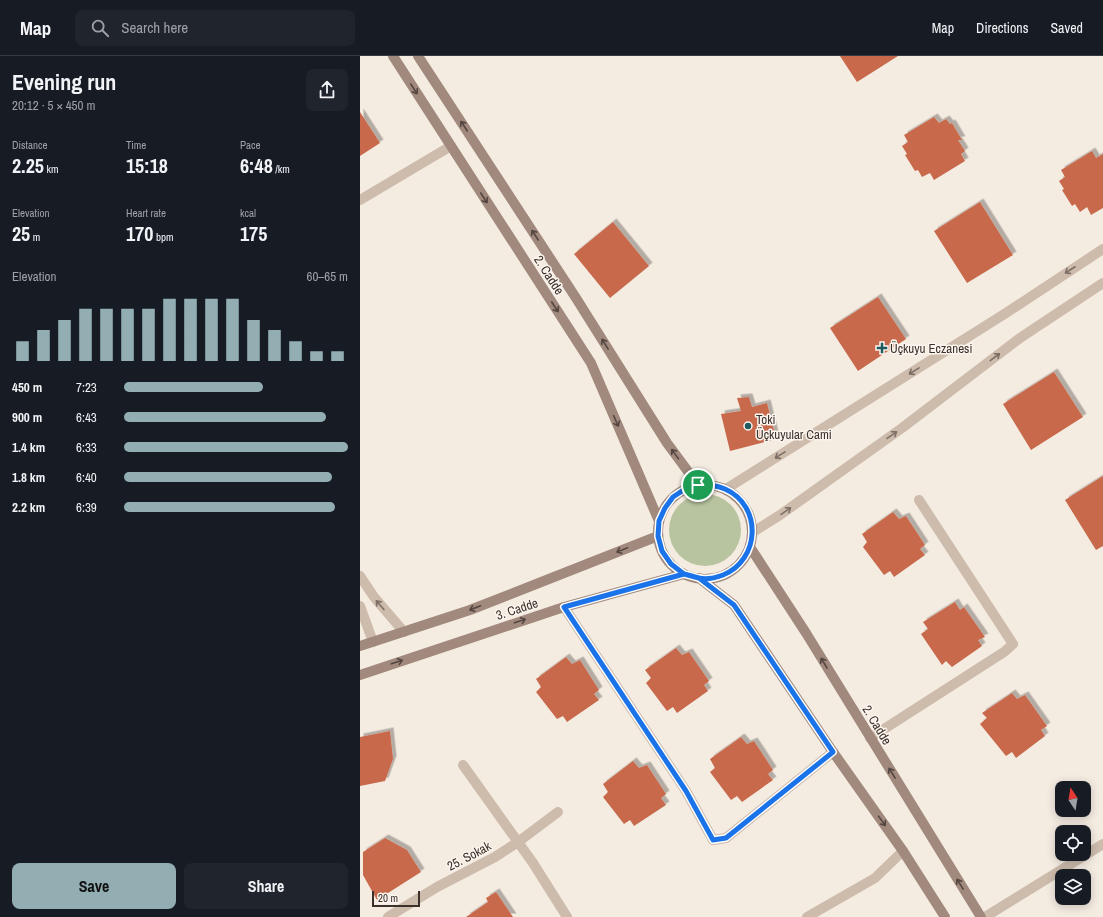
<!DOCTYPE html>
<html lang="en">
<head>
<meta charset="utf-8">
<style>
	:root { --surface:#171b24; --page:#20242c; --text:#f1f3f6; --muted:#9ea1a6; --line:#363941; --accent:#92aeb2 }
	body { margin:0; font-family:"Archivo Narrow",sans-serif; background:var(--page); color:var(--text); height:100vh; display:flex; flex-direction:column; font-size:15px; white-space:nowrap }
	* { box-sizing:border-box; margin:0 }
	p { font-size:13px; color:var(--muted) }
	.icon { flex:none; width:22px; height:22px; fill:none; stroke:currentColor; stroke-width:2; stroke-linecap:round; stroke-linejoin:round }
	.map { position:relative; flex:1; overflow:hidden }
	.details { display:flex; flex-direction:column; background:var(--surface); width:360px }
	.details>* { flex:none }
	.needle { width:26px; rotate:348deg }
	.buttons { position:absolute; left:695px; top:725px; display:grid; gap:8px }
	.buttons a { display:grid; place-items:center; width:36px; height:36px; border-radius:8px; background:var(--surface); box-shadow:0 2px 10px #0003; font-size:20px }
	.scale { position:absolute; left:12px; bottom:10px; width:48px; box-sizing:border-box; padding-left:4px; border:2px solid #3b302b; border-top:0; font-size:11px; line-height:14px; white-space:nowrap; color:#3b302b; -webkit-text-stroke:3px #fbf5ee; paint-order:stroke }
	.pin { position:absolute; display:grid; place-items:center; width:34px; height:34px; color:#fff; margin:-17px; border:2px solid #fff; border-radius:50%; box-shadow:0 1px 4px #0007 }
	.round { display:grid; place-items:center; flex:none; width:42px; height:42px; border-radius:8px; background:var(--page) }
	.headline { display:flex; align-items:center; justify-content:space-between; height:68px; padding:0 12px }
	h1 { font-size:22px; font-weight:700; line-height:30px }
	.stats { display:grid; grid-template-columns:repeat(3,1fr); gap:6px; height:68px; padding:4px 12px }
	.stats div { display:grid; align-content:center }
	.stats b { font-size:20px; font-weight:700 }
	.stats small { font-size:11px; font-weight:400 }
	.stats p { font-size:11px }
	.chart { height:112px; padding:8px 12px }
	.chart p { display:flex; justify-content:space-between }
	.chart svg { width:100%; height:72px; margin-top:4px; stroke:var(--accent); stroke-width:6 }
	.cta { display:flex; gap:8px; margin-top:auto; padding:8px 12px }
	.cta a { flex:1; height:46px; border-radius:8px; background:var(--accent); color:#111; font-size:16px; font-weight:700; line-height:46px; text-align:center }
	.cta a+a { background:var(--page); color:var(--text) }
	ul { padding:0 12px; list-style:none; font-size:13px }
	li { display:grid; grid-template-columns:64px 48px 1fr; align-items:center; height:30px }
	li i { height:10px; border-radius:5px; background:var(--accent) }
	header { display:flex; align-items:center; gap:24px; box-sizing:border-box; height:56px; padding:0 20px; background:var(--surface); border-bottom:1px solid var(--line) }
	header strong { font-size:19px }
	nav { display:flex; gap:22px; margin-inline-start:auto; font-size:14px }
	.search { width:280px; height:36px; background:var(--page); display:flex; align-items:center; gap:10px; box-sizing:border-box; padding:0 14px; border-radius:8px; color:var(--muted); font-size:15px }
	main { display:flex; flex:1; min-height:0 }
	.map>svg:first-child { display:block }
</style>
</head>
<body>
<header>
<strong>Map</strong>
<div class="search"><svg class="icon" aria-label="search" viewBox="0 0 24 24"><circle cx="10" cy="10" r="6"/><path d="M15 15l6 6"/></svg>Search here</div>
<nav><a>Map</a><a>Directions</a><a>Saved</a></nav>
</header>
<main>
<section class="details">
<div class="headline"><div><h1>Evening run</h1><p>20:12 · 5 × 450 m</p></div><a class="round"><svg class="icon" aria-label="share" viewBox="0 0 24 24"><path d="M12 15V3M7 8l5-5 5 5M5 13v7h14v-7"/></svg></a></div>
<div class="stats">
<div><p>Distance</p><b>2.25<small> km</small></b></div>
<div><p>Time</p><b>15:18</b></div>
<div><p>Pace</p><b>6:48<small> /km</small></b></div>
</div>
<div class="stats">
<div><p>Elevation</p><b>25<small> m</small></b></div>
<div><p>Heart rate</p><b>170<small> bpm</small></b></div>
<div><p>kcal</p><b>175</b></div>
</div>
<div class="chart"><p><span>Elevation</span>60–65 m</p>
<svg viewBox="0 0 160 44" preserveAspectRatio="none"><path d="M5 44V32M15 44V25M25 44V19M35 44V12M45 44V12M55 44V12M65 44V12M75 44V6M85 44V6M95 44V6M105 44V6M115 44V19M125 44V25M135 44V32M145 44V38M155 44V38"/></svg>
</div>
<ul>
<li><b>450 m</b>7:23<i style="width:62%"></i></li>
<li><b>900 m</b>6:43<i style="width:90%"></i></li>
<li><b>1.4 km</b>6:33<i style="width:100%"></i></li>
<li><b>1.8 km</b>6:40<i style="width:93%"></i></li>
<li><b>2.2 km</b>6:39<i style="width:94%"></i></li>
</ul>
<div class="cta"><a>Save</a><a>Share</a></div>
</section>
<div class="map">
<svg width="743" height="861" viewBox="0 0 743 861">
	<defs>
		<filter id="shadow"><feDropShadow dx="3.5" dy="-3.5" stdDeviation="0" flood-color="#0004"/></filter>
	</defs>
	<rect width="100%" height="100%" fill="#f4ebe1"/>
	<path fill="#b8c4a0" d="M309 474a36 36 0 1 1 72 0a36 36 0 1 1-72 0Z"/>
	<path fill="#c8694b" filter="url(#shadow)" d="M 480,0 L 538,0 L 497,26 Z
		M 0,56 L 20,87 L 0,100 Z
		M 574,61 L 579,67 L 586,63 L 590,68 L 592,67 L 602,84 L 598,84 L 605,95 L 601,98 L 605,105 L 574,124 L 570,117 L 562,121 L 558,114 L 555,115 L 545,99 L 547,98 L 542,90 L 548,86 L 544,79 Z
		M 732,95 L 736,102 L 743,98 L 743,152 L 731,159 L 727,151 L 720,156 L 715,148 L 712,150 L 702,134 L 704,133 L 699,125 L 705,121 L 701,114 Z
		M 620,146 L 653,199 L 607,227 L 574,175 Z
		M 253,166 L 289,210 L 250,242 L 214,198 Z
		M 518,241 L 546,283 L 498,315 L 470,272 Z
		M 694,316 L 723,361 L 671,394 L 643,348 Z
		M 389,341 L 392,351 L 407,347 L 416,383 L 370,395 L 361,358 L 381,355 L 377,342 Z
		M 743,420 L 743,490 L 736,494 L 705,444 Z
		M 533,456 L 539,463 L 546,460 L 565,489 L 560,493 L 565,499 L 534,521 L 530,515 L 524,519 L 503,491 L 507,486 L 502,478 Z
		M 595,546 L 600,554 L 604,551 L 625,581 L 618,584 L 622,590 L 592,611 L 586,605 L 582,609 L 561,578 L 568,573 L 563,566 Z
		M 316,592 L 322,599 L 329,596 L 349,625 L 344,629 L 348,635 L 317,657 L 313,651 L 307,655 L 286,627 L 291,622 L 285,614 Z
		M 206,601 L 212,608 L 220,604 L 239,634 L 234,638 L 239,644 L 207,666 L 203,660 L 197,663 L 176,636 L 181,631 L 176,623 Z
		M 652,637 L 657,643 L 665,639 L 687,670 L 681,674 L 685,680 L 656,702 L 652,696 L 646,700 L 620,668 L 627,662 L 622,657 Z
		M 30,675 L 33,703 L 25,725 L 0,730 L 0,681 Z
		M 381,681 L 387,688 L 394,685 L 413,714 L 408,718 L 413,724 L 382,746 L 377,740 L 371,744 L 350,716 L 355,712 L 350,703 Z
		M 273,705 L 279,712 L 287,709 L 306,738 L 301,742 L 306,749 L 274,770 L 270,764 L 264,768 L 243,741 L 248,736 L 243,728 Z
		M 25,782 L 47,794 L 61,816 L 17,844 L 3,819 L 3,796 Z
		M 136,836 L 153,861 L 106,861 L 128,846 L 126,842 Z"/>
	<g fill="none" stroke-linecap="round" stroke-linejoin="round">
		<path stroke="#cdbbac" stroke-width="10" d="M 0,144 L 91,90
			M 0,520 L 14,541 L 44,576
			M 0,550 L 13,586
			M 204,551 L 326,735 L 353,784 L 366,782 L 473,696
			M 510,682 L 644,596 L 653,588 L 559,444
			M 103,709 L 173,807 L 207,861
			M 28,861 L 77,831 L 135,801 L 158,786 L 198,756
			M 447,861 L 515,822 L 543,795
			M 625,861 L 743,788"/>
		<path stroke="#cdbbac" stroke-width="10" d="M 366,433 L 646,257 L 743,193
			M 393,476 L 420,459 L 542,372 L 660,282 L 743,227"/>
		<path stroke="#a18a7d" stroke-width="10" d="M 33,0 L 231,307 L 299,465
			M 58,0 L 216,242 L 307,387 L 338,429
			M298 476a47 47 0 1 1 94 0a47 47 0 1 1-94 0Z
			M 390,491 L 446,577 L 621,861
			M 339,522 L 374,549 L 473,696 L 543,795 L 585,861
			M 0,590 L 110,554 L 298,480
			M 0,619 L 204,551 L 324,518"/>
	</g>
	<defs><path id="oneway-shaft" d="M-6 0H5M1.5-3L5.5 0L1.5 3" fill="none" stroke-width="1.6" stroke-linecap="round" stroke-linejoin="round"/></defs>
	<g stroke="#544640">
		<use href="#oneway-shaft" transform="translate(54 33) rotate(57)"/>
		<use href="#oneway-shaft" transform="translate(104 70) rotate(-123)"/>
		<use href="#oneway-shaft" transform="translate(124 142) rotate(57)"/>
		<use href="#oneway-shaft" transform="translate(175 179) rotate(-123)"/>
		<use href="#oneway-shaft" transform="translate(195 251) rotate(57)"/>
		<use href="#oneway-shaft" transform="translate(245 288) rotate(-122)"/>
		<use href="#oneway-shaft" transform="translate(256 365) rotate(66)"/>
		<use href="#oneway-shaft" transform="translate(315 398) rotate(-126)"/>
		<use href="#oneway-shaft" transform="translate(262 494) rotate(158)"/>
		<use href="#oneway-shaft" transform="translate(115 552) rotate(159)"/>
		<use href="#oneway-shaft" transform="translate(160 565) rotate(-18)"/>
		<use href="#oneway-shaft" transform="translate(37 606) rotate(-18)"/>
		<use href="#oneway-shaft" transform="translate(464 607) rotate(-121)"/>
		<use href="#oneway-shaft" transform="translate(532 717) rotate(-122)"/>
		<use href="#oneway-shaft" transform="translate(522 765) rotate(54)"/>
		<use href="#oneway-shaft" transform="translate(600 828) rotate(-122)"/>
	</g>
	<g stroke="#7d6f65">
		<use href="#oneway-shaft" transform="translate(710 214) rotate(147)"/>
		<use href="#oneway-shaft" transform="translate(635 301) rotate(-37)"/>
		<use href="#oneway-shaft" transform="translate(554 315) rotate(148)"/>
		<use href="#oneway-shaft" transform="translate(532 379) rotate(-35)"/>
		<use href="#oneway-shaft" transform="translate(420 399) rotate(148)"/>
		<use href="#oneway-shaft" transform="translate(426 455) rotate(-35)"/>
		<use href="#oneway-shaft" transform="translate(20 549) rotate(-131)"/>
	</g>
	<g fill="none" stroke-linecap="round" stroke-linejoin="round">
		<defs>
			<path id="route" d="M 338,429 L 325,433 L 313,441 L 305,452 L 299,465 L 298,480 L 302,495 L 311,508 L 324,518 L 339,522 L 374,549 L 473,696 L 366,782 L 353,784 L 326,735 L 204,551 L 324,518 C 329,519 334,521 339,522 C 347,524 355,522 363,519 C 400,504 403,450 365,433 C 356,429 348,429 338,429"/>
		</defs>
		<use href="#route" stroke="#fff" stroke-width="8"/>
		<use href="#route" stroke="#1a73e8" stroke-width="5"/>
	</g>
	<g fill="#1f5a5e" stroke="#fbf5ee" stroke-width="1.5">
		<path d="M520 286h4v4h4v4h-4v4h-4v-4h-4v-4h4z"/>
		<circle cx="388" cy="370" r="4"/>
	</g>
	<g text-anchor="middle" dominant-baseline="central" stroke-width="3" stroke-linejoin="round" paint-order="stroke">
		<g font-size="13" fill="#3b302b" stroke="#fbf5ee">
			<text transform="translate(189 219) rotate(57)">2. Cadde</text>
			<text transform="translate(157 553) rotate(-18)">3. Cadde</text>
			<text transform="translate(517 669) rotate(59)">2. Cadde</text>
			<text transform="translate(109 800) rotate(-28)">25. Sokak</text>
		</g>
		<g font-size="13" fill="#3b302b" stroke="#fbf5ee" text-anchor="start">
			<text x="530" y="292">Üçkuyu Eczanesi</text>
			<text x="396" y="363">Toki<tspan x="396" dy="15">Üçkuyular Cami</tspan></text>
		</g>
	</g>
</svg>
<div class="buttons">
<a><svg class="needle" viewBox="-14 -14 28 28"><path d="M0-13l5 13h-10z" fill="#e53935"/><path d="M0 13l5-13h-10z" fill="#9ea1a6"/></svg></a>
<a><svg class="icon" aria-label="locate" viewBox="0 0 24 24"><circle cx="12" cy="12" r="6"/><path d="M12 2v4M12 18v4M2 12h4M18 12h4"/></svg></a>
<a><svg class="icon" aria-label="layers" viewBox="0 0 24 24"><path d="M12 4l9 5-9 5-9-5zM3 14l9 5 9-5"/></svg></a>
</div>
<div class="scale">20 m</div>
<div class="pin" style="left:338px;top:429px;background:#1e9e55"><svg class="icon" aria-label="arrive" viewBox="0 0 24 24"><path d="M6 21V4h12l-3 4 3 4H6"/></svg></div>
</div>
</main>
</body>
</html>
